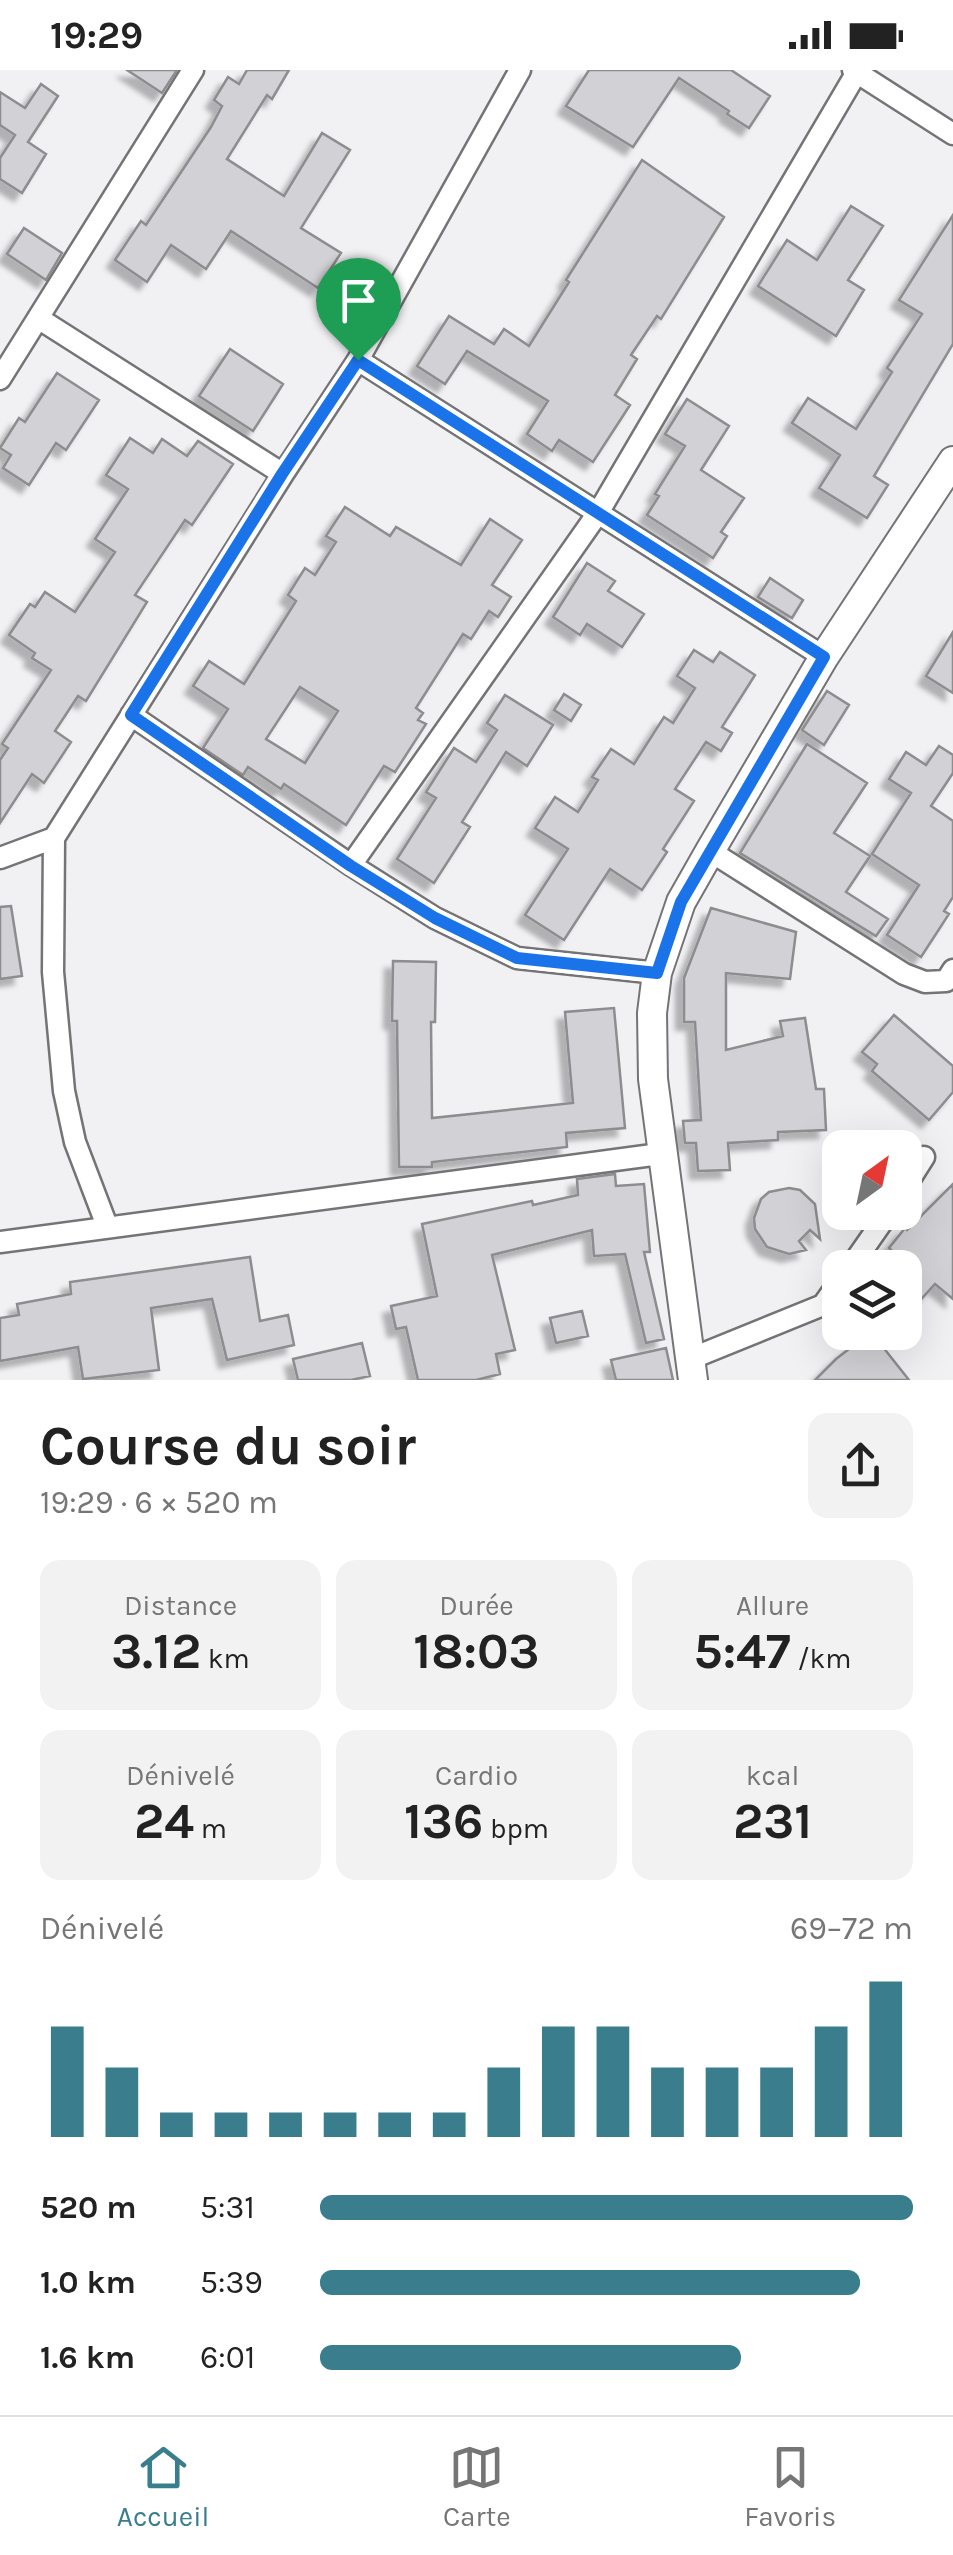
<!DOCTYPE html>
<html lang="fr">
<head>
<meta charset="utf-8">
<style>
	:root { --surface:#fff; --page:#f2f2f2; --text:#222; --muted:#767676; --line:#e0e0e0; --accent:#3a7e8e }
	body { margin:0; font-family:Karla,sans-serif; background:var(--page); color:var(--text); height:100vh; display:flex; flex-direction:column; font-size:38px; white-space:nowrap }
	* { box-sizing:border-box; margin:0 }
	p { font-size:32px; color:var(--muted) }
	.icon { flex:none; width:55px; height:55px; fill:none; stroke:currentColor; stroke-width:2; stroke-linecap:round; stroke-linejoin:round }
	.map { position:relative; height:1310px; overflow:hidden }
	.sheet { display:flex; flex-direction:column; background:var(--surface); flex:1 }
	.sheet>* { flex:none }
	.needle { width:65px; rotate:33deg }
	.fabs { position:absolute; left:822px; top:1060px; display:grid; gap:20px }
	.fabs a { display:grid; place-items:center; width:100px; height:100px; border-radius:20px; background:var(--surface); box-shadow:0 10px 40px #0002; font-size:50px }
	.pin { position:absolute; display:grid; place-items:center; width:85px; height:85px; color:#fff; margin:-102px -42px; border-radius:50% 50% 50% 0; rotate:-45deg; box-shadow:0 0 10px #0007 }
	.pin .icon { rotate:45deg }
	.round { display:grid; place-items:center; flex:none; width:105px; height:105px; border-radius:20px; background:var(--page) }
	.overview { display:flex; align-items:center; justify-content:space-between; height:170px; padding:0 40px }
	h1 { font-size:55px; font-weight:700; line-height:75px }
	.figures { display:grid; grid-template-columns:repeat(3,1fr); gap:15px; height:170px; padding:10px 40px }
	.figures div { display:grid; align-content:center; border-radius:20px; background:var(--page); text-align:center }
	.figures b { font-size:50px; font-weight:700 }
	.figures small { font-size:28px; font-weight:400 }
	.figures p { font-size:28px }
	.chart { height:280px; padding:20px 40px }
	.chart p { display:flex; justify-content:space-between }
	.chart svg { width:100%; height:180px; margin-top:10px; stroke:var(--accent); stroke-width:6 }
	ul { padding:0 40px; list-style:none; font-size:32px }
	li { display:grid; grid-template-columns:160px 120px 1fr; align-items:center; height:75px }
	li i { height:25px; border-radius:12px; background:var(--accent) }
	.status { display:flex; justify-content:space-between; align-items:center; height:70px; padding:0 50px; background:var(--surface); direction:ltr }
	.status svg { height:28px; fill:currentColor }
	.dock { display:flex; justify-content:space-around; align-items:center; height:140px; border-top:2px solid var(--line); background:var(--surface); font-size:28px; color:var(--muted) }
	.dock a { display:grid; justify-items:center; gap:5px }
	.dock .selected { color:var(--accent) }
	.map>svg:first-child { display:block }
</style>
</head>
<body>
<div class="status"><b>19:29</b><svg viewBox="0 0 49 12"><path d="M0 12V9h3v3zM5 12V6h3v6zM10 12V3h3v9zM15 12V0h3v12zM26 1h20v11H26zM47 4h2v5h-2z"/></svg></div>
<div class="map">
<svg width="953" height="1310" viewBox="0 0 953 1310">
	<defs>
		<filter id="shadow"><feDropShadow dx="-8" dy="8" stdDeviation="2.5" flood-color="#0004"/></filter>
	</defs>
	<rect width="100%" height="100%" fill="#f1f0f3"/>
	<path fill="#d2d2d6" stroke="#8d8d90" stroke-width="2.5" fill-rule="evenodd" filter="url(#shadow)" d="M 127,0 L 177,0 L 162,23 Z
		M 247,0 L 289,0 L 272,29 L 267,25 L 227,89 L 284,126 L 322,63 L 350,80 L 301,158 L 341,183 L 318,218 L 231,161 L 206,199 L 171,175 L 147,212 L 115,190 L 141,151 L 146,155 L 211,57 L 222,36 L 214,30 L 228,7 L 239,14 Z
		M 589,0 L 731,0 L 770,26 L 749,58 L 727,44 L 729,41 L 679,8 L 633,77 L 566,36 Z
		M 41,14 L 58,26 L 28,72 L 46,84 L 22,123 L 0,109 L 0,88 L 15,65 L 0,55 L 0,22 L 25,38 Z
		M 642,90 L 724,147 L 661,249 L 657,246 L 631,285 L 637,289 L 615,325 L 630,335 L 593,392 L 559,370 L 552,381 L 527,364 L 548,331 L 467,281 L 445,314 L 417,296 L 449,246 L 494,274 L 504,259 L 529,276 L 569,212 L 566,210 Z
		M 851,136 L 883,156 L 848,210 L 864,220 L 836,266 L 758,216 L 787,170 L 817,190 Z
		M 953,145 L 953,274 L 874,406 L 888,415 L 867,448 L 819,418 L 840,385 L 792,353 L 808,328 L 856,359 L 892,302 L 887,298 L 922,244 L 899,230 Z
		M 24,158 L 62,183 L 46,210 L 7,184 Z
		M 230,279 L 283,314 L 253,361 L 199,326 Z
		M 57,303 L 99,330 L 66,380 L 56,373 L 29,415 L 3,398 L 11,385 L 0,378 L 19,348 L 25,352 Z
		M 687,329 L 729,356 L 701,400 L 744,428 L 721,462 L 727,466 L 713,488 L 647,445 L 659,426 L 655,424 L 685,376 L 665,364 Z
		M 130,368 L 153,383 L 162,369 L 187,386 L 198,371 L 233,394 L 192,455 L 185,450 L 135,525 L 147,532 L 86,631 L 78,626 L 55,661 L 71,672 L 44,713 L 32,704 L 0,753 L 0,690 L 8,678 L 2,674 L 51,600 L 32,588 L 35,583 L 9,565 L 30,534 L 35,537 L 45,522 L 75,542 L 115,482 L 95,469 L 128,419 L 106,405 Z
		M 345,437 L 390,466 L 396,457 L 461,495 L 490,449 L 522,470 L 492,515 L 511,527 L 498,547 L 489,541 L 471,569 L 463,564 L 416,638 L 423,643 L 418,650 L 426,654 L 395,702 L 384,696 L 346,755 L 284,714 L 281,719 L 248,697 L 243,705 L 203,678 L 228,639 L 193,616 L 209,591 L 244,614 L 296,531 L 288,525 L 305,498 L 315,505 L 336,472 L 326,466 ZM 300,617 L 338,641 L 305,693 L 266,669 Z
		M 587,493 L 615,511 L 608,521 L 644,544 L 622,577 L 587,554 L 580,565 L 553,547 Z
		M 770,508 L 803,530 L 792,548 L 758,527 Z
		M 953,562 L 953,623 L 926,606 Z
		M 694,580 L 713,592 L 720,582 L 755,605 L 722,657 L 732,663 L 721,681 L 706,672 L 675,719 L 694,731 L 663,779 L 667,782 L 642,820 L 610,799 L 564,870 L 525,845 L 568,779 L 535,758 L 555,727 L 578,742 L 598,710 L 592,707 L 611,679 L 634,694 L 664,647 L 673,653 L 695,618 L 677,606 Z
		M 827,621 L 849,635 L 824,675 L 802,660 Z
		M 564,624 L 581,635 L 571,651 L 554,640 Z
		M 505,625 L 553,655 L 527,696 L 506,682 L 462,752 L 470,757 L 434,813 L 397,789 L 436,728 L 426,722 L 454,678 L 476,692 L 497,660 L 487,653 Z
		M 807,674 L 867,713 L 834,763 L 870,786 L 846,822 L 888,849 L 876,866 L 740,783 Z
		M 939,676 L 953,685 L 953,703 L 931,736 L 953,751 L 953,827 L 944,841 L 949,844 L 921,887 L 887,865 L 919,815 L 872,784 L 911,723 L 889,709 L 906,682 L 926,695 Z
		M 11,836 L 22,906 L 0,909 L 0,837 Z
		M 711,838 L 796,862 L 790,909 L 726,903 L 726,980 L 783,966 L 780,951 L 805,948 L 816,1019 L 824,1019 L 826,1060 L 778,1062 L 778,1070 L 728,1073 L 730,1100 L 698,1101 L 696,1073 L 685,1073 L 683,1051 L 701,1050 L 695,952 L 684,952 L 684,908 Z
		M 393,891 L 436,892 L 435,952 L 431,952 L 432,1048 L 573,1033 L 565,942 L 614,938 L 625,1058 L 566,1063 L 567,1077 L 432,1092 L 432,1097 L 399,1097 L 397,951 L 392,951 Z
		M 894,945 L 953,996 L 953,1022 L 929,1050 L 872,1001 L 877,994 L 862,982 Z
		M 615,1104 L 616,1116 L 644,1114 L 650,1182 L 644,1182 L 664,1269 L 646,1273 L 625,1184 L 594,1186 L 592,1160 L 492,1185 L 515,1280 L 496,1284 L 500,1304 L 476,1310 L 418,1310 L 406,1257 L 396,1259 L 391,1236 L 437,1226 L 422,1154 L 532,1131 L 533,1135 L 578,1125 L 577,1109 Z
		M 953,1114 L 953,1229 L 935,1214 L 905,1247 L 905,1198 L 881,1198 L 894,1183 L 889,1178 L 905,1158 L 907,1160 Z
		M 789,1118 L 800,1120 L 815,1134 L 820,1169 L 810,1160 L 799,1171 L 806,1180 L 789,1184 L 767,1177 L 755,1159 L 754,1148 L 761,1129 L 769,1122 Z
		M 250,1187 L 260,1251 L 288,1245 L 294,1275 L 227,1290 L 212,1229 L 151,1238 L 159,1300 L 83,1309 L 78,1277 L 0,1291 L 0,1248 L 19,1245 L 17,1234 L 71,1224 L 70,1212 Z
		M 582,1241 L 588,1266 L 556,1273 L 550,1248 Z
		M 871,1262 L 909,1310 L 815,1310 L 836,1289 Z
		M 362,1273 L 370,1306 L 351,1310 L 298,1310 L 293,1289 Z
		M 666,1278 L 673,1310 L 616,1310 L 611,1290 Z"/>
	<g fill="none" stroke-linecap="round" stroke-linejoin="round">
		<defs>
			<path id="minor" d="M 853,0 L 953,64
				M 38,248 L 283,404
				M 358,290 L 824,587
				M 0,309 L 193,0
				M 131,645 L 351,795 L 435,848 L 517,888 L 657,903
				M 710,781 L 904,904 L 925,912 L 946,911 L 953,900
				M 0,788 L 54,768
				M 351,795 L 598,443 L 857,2
				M 905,1117 L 924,1087
				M 107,1156 L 75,1072 L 64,1021 L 53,902 L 54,768 L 283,404 L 358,290 L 520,0
				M 0,1172 L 660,1084
				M 850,1198 L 889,1142
				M 690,1289 L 823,1235 L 840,1211"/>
			<path id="tertiary" d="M 693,1310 L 653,1009 L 652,943 L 657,903 L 681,832 L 710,781 L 824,587 L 953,391"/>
		</defs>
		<use href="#minor" stroke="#747376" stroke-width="25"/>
		<use href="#tertiary" stroke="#747376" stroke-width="32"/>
		<use href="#minor" stroke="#fff" stroke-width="20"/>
		<use href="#tertiary" stroke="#fff" stroke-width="28"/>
	</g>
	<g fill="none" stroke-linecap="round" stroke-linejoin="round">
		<defs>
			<path id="route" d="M 358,290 L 824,587 L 681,832 L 657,903 L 517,888 L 435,848 L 351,796 L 131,645 L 282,404 Z"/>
		</defs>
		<use href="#route" stroke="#fff" stroke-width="20"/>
		<use href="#route" stroke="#1a73e8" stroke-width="12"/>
	</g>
</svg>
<div class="fabs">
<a><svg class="needle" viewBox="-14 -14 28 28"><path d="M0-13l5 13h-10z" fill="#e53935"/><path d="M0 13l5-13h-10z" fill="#767676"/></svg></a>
<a><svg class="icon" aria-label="layers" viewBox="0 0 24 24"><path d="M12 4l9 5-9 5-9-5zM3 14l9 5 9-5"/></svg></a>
</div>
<div class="pin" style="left:358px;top:290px;background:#1e9e55"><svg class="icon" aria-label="arrive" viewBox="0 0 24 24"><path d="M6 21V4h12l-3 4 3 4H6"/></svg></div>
</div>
<section class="sheet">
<div class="overview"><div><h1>Course du soir</h1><p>19:29 · 6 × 520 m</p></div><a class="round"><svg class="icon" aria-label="share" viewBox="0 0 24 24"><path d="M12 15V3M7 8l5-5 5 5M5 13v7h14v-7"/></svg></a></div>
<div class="figures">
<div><p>Distance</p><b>3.12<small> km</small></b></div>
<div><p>Durée</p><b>18:03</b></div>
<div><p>Allure</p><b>5:47<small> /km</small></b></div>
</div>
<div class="figures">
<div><p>Dénivelé</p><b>24<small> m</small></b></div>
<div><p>Cardio</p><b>136<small> bpm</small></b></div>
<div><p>kcal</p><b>231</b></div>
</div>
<div class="chart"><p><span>Dénivelé</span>69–72 m</p>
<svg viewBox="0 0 160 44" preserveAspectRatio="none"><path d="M5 44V17M15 44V27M25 44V38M35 44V38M45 44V38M55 44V38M65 44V38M75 44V38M85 44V27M95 44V17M105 44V17M115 44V27M125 44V27M135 44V27M145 44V17M155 44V6"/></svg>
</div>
<ul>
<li><b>520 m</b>5:31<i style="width:100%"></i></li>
<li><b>1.0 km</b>5:39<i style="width:91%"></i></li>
<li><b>1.6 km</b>6:01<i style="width:71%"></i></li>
</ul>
</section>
<nav class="dock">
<a class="selected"><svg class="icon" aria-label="home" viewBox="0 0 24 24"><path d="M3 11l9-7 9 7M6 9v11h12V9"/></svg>Accueil</a>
<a><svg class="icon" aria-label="map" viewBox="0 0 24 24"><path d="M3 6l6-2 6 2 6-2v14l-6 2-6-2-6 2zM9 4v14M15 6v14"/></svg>Carte</a>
<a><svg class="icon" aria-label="saved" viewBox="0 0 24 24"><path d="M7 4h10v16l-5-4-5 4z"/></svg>Favoris</a>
</nav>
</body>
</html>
